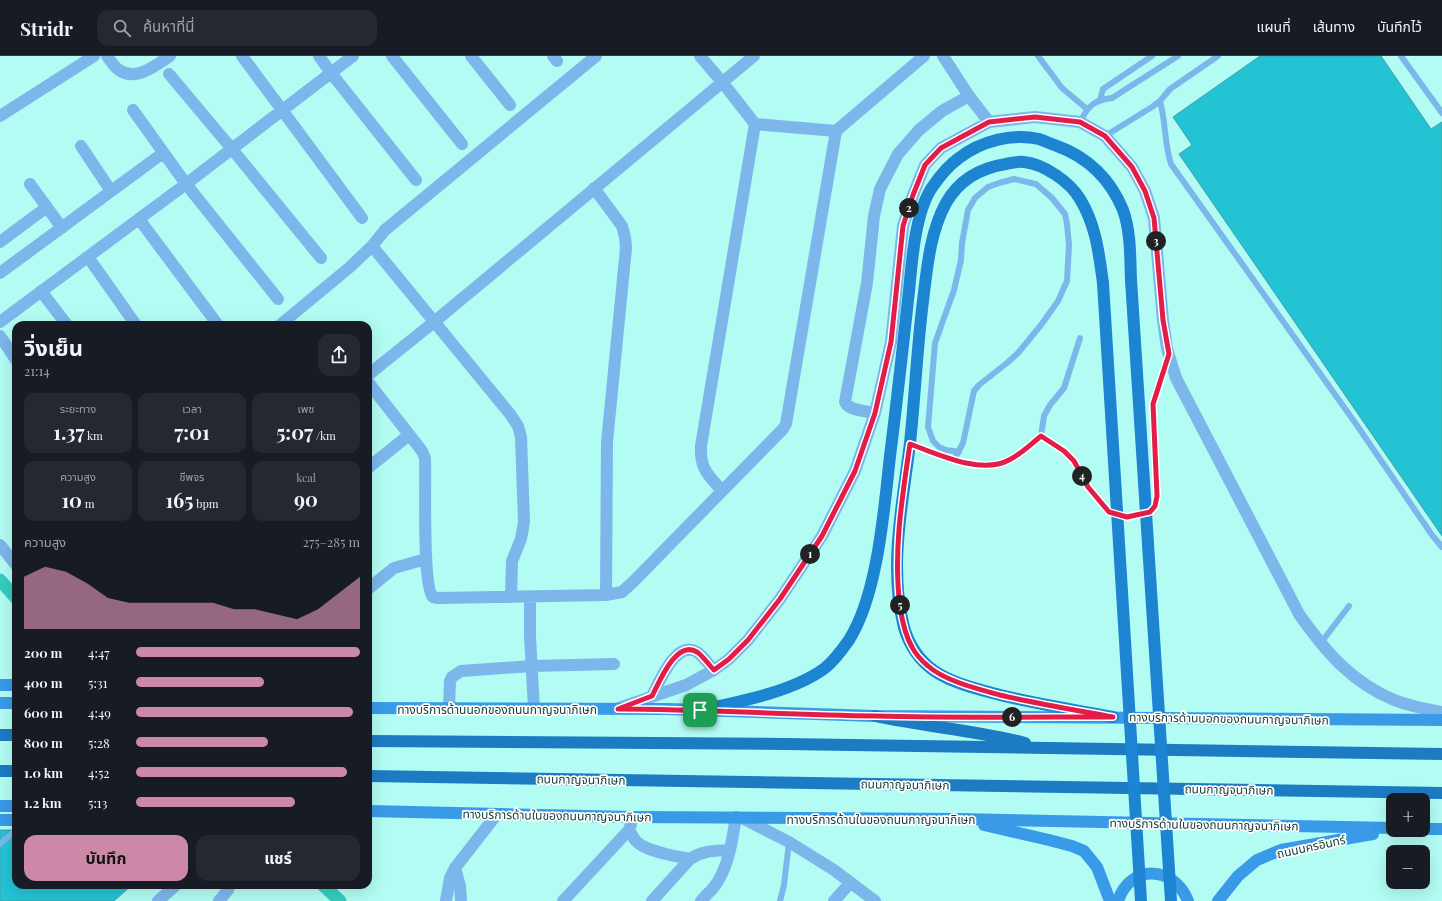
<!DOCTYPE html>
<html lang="th">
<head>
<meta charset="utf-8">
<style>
	:root { --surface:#171b24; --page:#242831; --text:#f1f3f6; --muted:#9ea1a6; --line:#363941; --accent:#cd88a7 }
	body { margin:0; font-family:"Playfair Display","Noto Sans Thai",serif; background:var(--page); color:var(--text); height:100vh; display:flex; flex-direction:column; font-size:15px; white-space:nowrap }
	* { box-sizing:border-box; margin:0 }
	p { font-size:13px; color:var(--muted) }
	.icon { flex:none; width:22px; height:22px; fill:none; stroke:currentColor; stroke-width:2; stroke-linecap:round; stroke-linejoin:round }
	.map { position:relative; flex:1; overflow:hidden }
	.details { position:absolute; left:12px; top:265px; width:360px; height:568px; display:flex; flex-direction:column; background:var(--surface); border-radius:12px; box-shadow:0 4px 16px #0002 }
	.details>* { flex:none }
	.tools { position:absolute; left:1386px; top:737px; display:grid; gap:8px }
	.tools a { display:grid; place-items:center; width:44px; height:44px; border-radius:8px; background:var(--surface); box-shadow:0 4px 16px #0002; font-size:20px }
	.pin { position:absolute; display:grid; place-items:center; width:34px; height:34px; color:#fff; margin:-17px; border-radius:8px; box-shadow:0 2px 6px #0006 }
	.km { position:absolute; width:20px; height:20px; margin:-10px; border-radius:50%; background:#222; color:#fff; font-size:11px; line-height:20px; text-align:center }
	.round { display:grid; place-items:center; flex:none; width:42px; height:42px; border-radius:12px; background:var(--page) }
	.headline { display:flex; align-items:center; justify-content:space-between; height:68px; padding:0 12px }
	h1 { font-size:22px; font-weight:700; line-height:30px }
	.stats { display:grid; grid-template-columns:repeat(3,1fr); gap:6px; height:68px; padding:4px 12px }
	.stats div { display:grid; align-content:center; border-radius:10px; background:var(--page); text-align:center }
	.stats b { font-size:20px; font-weight:700 }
	.stats small { font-size:11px; font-weight:400 }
	.stats p { font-size:11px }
	.chart { height:112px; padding:8px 12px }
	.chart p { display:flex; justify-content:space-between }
	.chart svg { width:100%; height:72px; margin-top:4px; fill:var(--accent); opacity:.7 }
	.cta { display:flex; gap:8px; margin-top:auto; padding:8px 12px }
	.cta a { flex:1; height:46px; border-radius:12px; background:var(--accent); color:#111; font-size:16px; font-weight:700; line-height:46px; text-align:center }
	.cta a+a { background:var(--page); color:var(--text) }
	ul { padding:0 12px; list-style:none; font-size:13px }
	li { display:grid; grid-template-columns:64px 48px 1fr; align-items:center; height:30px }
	li i { height:10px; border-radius:5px; background:var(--accent) }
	header { display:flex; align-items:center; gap:24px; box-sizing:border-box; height:56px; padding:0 20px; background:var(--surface); border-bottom:1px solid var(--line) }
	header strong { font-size:19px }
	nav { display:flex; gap:22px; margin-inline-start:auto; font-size:14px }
	.search { width:280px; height:36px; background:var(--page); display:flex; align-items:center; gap:10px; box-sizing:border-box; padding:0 14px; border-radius:12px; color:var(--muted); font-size:15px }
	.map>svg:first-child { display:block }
</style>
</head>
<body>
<header>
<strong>Stridr</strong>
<div class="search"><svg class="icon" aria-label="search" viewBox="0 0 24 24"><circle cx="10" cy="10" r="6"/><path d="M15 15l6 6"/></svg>ค้นหาที่นี่</div>
<nav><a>แผนที่</a><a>เส้นทาง</a><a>บันทึกไว้</a></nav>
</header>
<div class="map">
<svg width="1442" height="845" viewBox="0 0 1442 845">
	<rect width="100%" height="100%" fill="#b2fcf3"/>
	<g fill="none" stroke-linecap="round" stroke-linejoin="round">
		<path stroke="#36ccbf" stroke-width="13" d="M 0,524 L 16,542
			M 323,829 L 340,845"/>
	</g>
	<path fill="#23c3d4" stroke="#3ea1ad" d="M 1260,0 L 1381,0 L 1431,73 L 1442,66 L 1442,480 L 1179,98 L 1192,89 L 1173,61 Z
		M 0,774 L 16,774 L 16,829 L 132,829 L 114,845 L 0,845 Z"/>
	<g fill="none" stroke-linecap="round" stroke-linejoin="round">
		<path stroke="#7db6ea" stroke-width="6" d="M 1038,0 L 1062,32 L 1087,53
			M 1401,0 L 1442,57
			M 1100,44 L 1103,33 L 1152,0
			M 1160,45 C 1166,66 1164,87 1171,108 L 1356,368 L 1432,479 L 1442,491
			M 1080,66 C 1088,50 1094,44 1112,42 L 1178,0
			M 1105,80 L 1152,51 L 1160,45 L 1170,33 L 1218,0
			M 1041,380 L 1064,395 L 1074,405 L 1088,431 L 1109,456 L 1127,461 L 1150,456 L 1155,450 L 1157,440 L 1153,348 L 1168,302
			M 910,388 C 937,397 981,419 1009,404 C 1021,398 1031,388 1041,380 L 1044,360 L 1050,349 L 1064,332 L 1080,282
			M 954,404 L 963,387 L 974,335 L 979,329 L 1007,307 L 1018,297 L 1041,269 L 1058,245 L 1067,225 L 1069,189 L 1067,168 L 1065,158 L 1052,142 L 1036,128 L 1014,123 L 999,127 L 988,131 L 975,142 L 968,154 L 962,187 L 961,204 L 954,234 L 935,287 L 928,371 L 933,385 L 939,391 L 946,394 L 959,396
			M 1320,588 L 1349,550
			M 0,788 L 16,774
			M 780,845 L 784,829 L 789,786"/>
		<path stroke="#7db6ea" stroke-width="12" d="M 107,0 C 111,5 114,11 119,14 C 136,26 156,9 170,0
			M 242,0 L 362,162
			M 319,0 L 331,17 L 416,124
			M 392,0 L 462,88
			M 471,0 L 510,49
			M 553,0 L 557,5
			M 700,0 L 723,27 L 755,68 L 836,75
			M 943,0 L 969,40 L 989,66
			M 169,18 L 232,93 L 321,202
			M 133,54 L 186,128 L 353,0
			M 0,60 L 94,0
			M 81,90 L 111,135
			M 30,128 L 62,172
			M 594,132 L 622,170 L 625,181 L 626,192 L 607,386 L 606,539
			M 139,163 L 218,269
			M 0,186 L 47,151
			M 372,190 L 510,358 L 518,370 L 521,381 L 524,466 L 521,483 L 512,505 L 511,541
			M 88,201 L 136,269
			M 0,217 L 163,97
			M 41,235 L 67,269
			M 0,266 L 186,128 L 278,243
			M 280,269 L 350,211 L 372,190 L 385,174 L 596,0
			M 0,280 L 16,304
			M 368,319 L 434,266 L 754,0
			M 368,326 L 422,395 L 425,402 C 426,425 422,530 433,541 L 438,542 L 606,539 L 622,536 L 633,526 L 783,373 L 786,368 L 836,75 L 924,0
			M 875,357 C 867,355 849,355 845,346 L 867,227 L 874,160 L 880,133 L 898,98 L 919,74 L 942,55 L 969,40
			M 368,412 L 409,379
			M 722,435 C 708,418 700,414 701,390 L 755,68
			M 0,489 L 16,509
			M 368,533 L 394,512 L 426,503
			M 530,541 L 530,581 L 534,653
			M 652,640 C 659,627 676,583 697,596 C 703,600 709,609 714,614
			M 619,652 L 686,629 L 714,614 L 729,603 L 748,584 L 780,543 L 822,480 L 855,415 L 875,357 L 891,286 L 903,170 L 913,139 L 925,109 L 941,92 L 989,66 L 1035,61 L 1080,66 L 1105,80 L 1132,111 L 1145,135 L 1154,162 L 1163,264 L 1167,293 L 1176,322 L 1299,558 C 1325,595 1351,626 1394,644 C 1409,650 1426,653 1442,656
			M 449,653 L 450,625 L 452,621 L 461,615 L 532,610 L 614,608
			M 742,762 L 789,786 L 834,814 L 875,845
			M 631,768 L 629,774 C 631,777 633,782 636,785 C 646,796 676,800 690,803
			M 455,812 L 460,830 L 461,845
			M 158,845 L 176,829
			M 219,845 L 228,834 L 230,829
			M 446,845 L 450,822 L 455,812 L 497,758
			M 563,845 L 629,774
			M 652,845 L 690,803 C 703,794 715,795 730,794
			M 701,845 C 705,840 710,836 714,831 C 729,811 732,785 736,761
			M 834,845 L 850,827"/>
		<path stroke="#399ae7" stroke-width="12" d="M 0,629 L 16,629
			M 0,647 L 16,647
			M 368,652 L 668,653 L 875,660 L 1442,664
			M 0,750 L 16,750
			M 368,755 L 632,761 L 961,763 L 1393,772
			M 0,764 L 16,764
			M 984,769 L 1049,784 L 1072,790 L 1084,795 L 1097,811 L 1110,845
			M 1423,773 L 1442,773
			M 1118,845 C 1130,808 1174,809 1188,845
			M 1218,845 L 1238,820 L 1257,804 L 1281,794 L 1373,778"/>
		<path stroke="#1c84d0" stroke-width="12" d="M 1103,227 C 1099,198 1096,169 1080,143 C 1070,126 1044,108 1024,106 C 1018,105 1011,107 1006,108 C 980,112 959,124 946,147 C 930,176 927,212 923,245 C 917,292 915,340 910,387 C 903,446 889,508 903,567 C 906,582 915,599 928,610 C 946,626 977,633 1000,639 C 1037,648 1075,654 1113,661
			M 700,654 C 738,646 793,636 825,612 C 835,604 842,594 849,584 C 878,538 884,454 890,400 C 897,345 903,290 909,235 C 912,205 915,155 933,130 C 940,120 949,109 959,102 C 981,85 1012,77 1039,83 C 1045,85 1051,88 1057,90 C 1088,101 1111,124 1123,154 C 1131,176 1130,201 1131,224"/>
		<path stroke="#1c7bc2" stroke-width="12" d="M 875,660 C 925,671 976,674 1025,687
			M 0,679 L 16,679
			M 368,685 L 785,688 L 1442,698
			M 0,715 L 16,715
			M 368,720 L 1442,737"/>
		<path stroke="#1c84d0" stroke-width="12" d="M 1131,224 L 1171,845
			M 1103,227 L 1141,845"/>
	</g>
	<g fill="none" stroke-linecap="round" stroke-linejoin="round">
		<defs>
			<path id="route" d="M 1035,61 L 1080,66 L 1105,80 L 1132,111 L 1145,135 L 1154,162 L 1163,264 L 1169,298 L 1153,348 L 1157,440 L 1155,450 L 1150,456 L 1127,461 L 1109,456 L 1088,431 L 1074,405 L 1064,395 L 1041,380 C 1031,388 1021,398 1009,404 C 981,419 937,398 910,388 C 902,442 893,496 900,551 C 902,564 905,579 912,591 C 915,597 922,605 928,610 C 945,625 978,633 1000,639 C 1038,648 1076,654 1113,661 C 1034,661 954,662 875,660 C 789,659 703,653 618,653 L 652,640 C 659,627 676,583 697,596 C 703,600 709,609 714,614 L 729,603 L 748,584 L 780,543 L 822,480 L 855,415 L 875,357 L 891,286 L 903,170 L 913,139 L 925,109 L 941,92 L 989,66 Z"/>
		</defs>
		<use href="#route" stroke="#fff" stroke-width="8"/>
		<use href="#route" stroke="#e11d48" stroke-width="5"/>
	</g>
	<g text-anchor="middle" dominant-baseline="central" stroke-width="3.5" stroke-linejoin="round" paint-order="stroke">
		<g font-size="12" fill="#18413d" stroke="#fff">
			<text x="497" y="653">ทางบริการด้านนอกของถนนกาญจนาภิเษก</text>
			<text transform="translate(1229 662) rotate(1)">ทางบริการด้านนอกของถนนกาญจนาภิเษก</text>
			<text transform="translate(581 723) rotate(1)">ถนนกาญจนาภิเษก</text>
			<text transform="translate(905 728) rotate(1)">ถนนกาญจนาภิเษก</text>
			<text transform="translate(1229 733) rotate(1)">ถนนกาญจนาภิเษก</text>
			<text transform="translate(557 759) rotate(1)">ทางบริการด้านในของถนนกาญจนาภิเษก</text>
			<text x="881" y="763">ทางบริการด้านในของถนนกาญจนาภิเษก</text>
			<text transform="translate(1204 768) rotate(1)">ทางบริการด้านในของถนนกาญจนาภิเษก</text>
			<text transform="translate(1311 790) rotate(-12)">ถนนนครอินทร์</text>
		</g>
	</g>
</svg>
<div class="tools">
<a>+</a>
<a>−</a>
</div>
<div class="pin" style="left:700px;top:654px;background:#1e9e55"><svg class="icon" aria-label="arrive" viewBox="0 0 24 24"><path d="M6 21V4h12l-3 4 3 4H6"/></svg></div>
<b class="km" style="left:810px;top:498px">1</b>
<b class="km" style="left:909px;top:152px">2</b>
<b class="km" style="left:1156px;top:185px">3</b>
<b class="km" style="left:1082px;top:420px">4</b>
<b class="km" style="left:900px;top:549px">5</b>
<b class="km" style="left:1012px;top:661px">6</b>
<section class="details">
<div class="headline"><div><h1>วิ่งเย็น</h1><p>21:14</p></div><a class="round"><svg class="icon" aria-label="share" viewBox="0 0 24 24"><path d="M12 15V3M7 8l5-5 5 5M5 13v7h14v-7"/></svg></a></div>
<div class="stats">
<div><p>ระยะทาง</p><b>1.37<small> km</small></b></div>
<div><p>เวลา</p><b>7:01</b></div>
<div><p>เพซ</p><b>5:07<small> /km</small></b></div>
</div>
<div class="stats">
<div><p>ความสูง</p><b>10<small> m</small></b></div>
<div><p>ชีพจร</p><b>165<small> bpm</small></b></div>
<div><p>kcal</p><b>90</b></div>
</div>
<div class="chart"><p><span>ความสูง</span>275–285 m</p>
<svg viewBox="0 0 160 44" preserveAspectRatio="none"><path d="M0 44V12L10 6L20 9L30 16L40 25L50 28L60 28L70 28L80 28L90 28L100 32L110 32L120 35L130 38L140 32L150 22L160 12V44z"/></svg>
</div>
<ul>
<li><b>200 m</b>4:47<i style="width:100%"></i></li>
<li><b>400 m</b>5:31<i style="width:57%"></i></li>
<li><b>600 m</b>4:49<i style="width:97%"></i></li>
<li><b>800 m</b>5:28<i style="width:59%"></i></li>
<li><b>1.0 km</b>4:52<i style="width:94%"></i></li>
<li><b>1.2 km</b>5:13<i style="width:71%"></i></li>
</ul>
<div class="cta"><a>บันทึก</a><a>แชร์</a></div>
</section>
</div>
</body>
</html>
